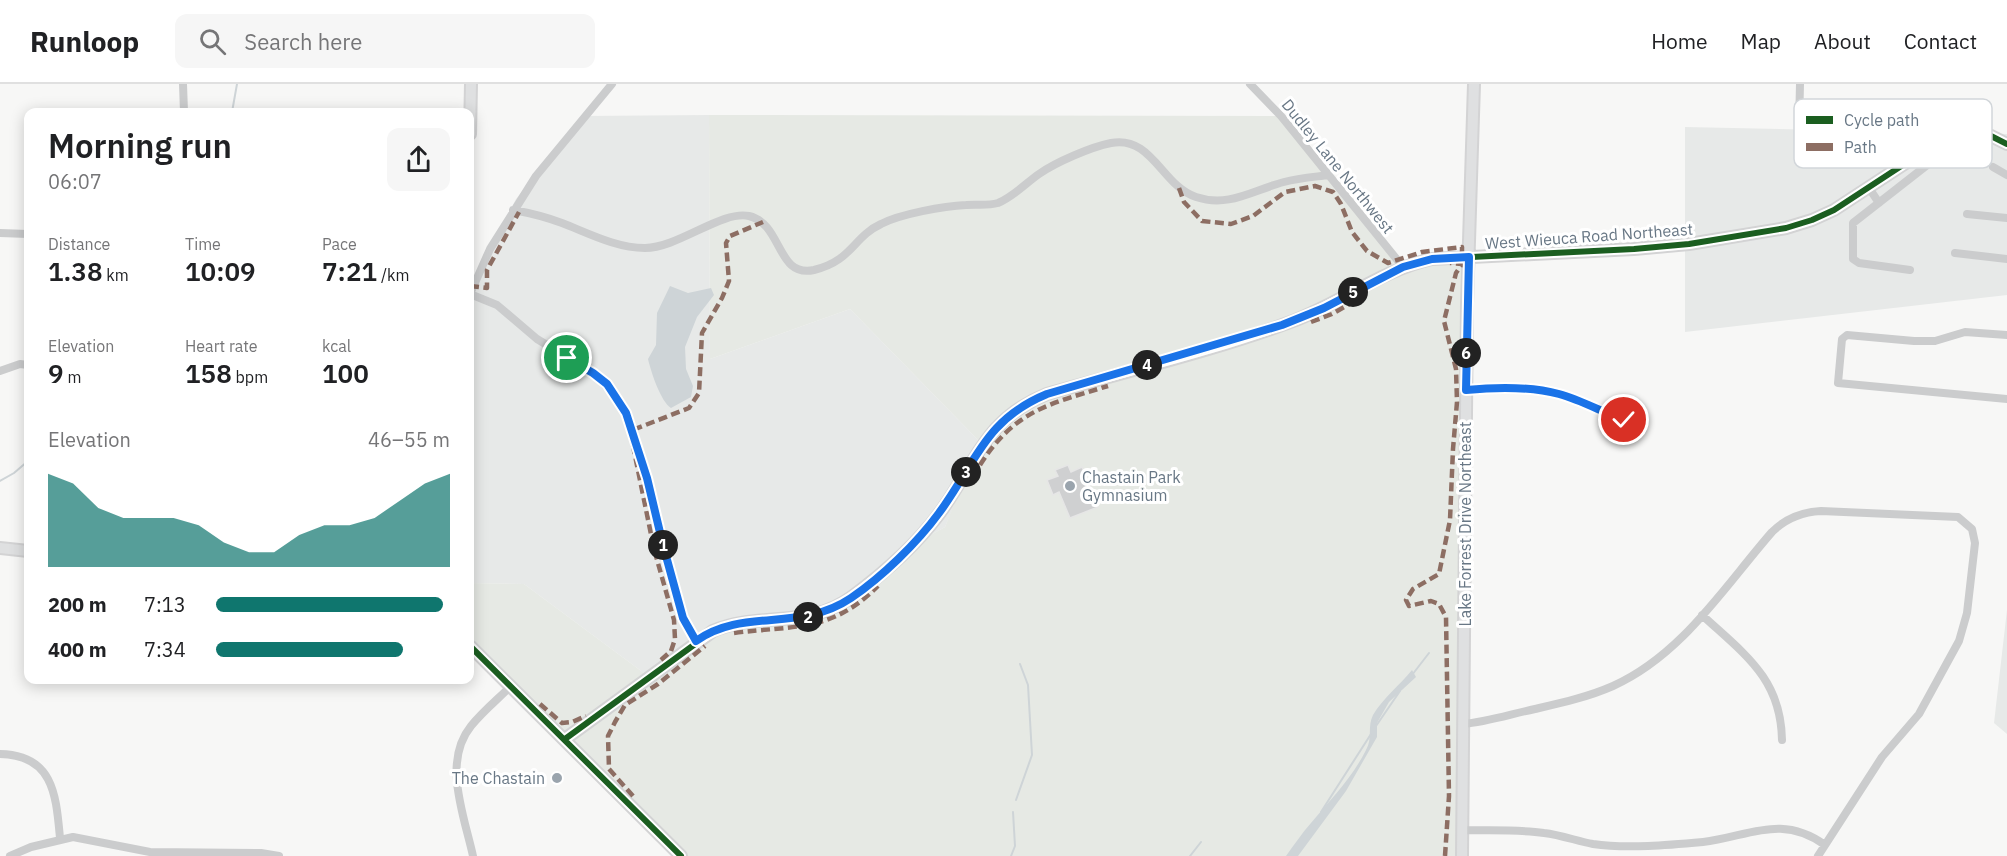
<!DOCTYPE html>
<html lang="en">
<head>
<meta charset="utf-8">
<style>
	:root { --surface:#fff; --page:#f6f6f6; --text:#202124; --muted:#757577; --line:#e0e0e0; --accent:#0f766e }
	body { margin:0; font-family:"IBM Plex Sans",sans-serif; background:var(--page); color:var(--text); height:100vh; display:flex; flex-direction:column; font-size:22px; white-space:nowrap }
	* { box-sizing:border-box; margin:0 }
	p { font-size:20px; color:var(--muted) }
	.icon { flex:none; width:33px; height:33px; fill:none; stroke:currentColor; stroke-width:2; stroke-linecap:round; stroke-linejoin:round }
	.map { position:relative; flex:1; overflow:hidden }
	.side { position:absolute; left:24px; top:24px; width:450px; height:576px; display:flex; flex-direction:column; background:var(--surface); border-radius:12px; box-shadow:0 3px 15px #0003 }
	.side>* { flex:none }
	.pin { position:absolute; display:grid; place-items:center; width:51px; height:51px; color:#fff; margin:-26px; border:3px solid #fff; border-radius:50%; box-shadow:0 2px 6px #0007 }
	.km { position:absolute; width:30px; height:30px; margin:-15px; border-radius:50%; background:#222; color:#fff; font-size:16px; line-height:30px; text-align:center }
	.round { display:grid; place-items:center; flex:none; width:63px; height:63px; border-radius:12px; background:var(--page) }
	.head { display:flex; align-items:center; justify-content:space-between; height:102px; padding:0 24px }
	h1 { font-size:33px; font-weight:600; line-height:45px }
	.figures { display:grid; grid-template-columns:repeat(3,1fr); gap:9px; height:102px; padding:6px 24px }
	.figures div { display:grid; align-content:center }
	.figures b { font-size:26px; font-weight:600 }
	.figures small { font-size:16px; font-weight:400 }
	.figures p { font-size:16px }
	.chart { height:168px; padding:12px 24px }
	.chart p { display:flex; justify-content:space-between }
	.chart svg { width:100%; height:108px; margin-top:6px; fill:var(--accent); opacity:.7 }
	ul { padding:0 24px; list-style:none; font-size:20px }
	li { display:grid; grid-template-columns:96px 72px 1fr; align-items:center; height:45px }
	li i { height:15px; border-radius:8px; background:var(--accent) }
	header { display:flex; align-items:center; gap:36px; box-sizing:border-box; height:84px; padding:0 30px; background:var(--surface); border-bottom:2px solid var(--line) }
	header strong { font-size:28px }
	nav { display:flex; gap:33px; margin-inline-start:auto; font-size:21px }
	.search { width:420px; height:54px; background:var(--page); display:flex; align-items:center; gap:15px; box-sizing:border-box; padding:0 21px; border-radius:12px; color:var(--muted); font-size:22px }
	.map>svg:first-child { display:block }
</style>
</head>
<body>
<header>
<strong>Runloop</strong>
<div class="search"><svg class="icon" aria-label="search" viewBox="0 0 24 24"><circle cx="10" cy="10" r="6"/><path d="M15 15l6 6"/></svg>Search here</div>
<nav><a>Home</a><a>Map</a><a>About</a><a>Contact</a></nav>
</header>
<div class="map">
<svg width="2007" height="772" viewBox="0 0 2007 772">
	<rect width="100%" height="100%" fill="#f7f7f6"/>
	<path fill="#e7e9e8" d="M 709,31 L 710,275 L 850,225 L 981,359 L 945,443 L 892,473 L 859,518 L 809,534 L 756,543 L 731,543 L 652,595 L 524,500 L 470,499 L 470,197 L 480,185 L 516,115 L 583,32 Z
		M 1685,43 L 2007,50 L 2007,211 L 1685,248 Z
		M 2007,526 L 2007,650 L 1994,639 Z"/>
	<path fill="#e6e9e4" d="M 709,31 L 1282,32 L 1401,183 L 1467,167 L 1462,772 L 685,772 L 470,565 L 470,499 L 524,500 L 652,595 L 699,559 L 731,543 L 756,543 L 809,534 L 859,518 L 891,473 L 945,443 L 974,370 L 981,359 L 850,225 L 710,275 Z"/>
	<path fill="#ced4d7" d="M 670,202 L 688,209 L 711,204 L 714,211 L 697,233 L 685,263 L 686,285 L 693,302 L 691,313 L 671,324 C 661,318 651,288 648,275 L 656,261 L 657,229 Z
		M 1412,586 L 1416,593 L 1389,618 L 1377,639 L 1377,653 L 1346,707 L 1298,772 L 1286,772 C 1294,761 1302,749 1311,739 C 1331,715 1352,694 1366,666 C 1373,654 1367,643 1373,631 C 1383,614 1400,601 1412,586 Z"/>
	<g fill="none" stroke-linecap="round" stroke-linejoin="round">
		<path stroke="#ced4d7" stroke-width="2" d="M 232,28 L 237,0
			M 0,397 L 14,389 L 28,377
			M 1412,591 L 1429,569
			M 1376,642 L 1400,607
			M 1016,716 L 1032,671 L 1028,601 L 1020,580
			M 1321,728 L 1371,650
			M 1011,772 L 1015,762 L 1013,728
			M 1190,772 L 1201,758"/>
	</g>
	<path fill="#cfd0d1" stroke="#e6e6e6" stroke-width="1.5" d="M 1068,381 L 1071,388 L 1082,383 L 1098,423 L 1070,434 L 1059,408 L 1053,411 L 1047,396 L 1058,392 L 1055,386 Z"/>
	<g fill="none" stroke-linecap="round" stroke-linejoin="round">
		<defs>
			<path id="secondary" d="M 470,50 L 471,0
				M 0,464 L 28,467
				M 470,562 L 681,772
				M 565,655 L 713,547 C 760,527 808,546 853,512 C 884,489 916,461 939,430 C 976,380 983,336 1047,310 C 1127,287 1216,266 1293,237 C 1341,219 1382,186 1432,175 L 1634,165 L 1689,160 L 1786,144 L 1812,136 L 1834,126 L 1944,54 L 1974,49 L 1991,52 L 2007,60
				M 1462,772 L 1467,220 L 1474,0"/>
		</defs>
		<use href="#secondary" stroke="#d3d3d4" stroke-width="14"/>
		<path stroke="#cbcccd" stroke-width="8" d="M 183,0 L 184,28
			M 1250,0 L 1281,32 L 1403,183
			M 1799,43 L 1800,0
			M 1993,83 L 2007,91
			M 1869,104 L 1879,119
			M 513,126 C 530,129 546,133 562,139 C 588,149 616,164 645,164 C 678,164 722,126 749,132 C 783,140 776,194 814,186 C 852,177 853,153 881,140 C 900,130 944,122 966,121 C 977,120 987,122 998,119 C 1013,113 1026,99 1039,90 C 1056,78 1091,63 1111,59 C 1152,51 1162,102 1196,113 C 1229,124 1253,106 1284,98 C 1299,94 1314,93 1329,91
			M 1967,130 L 2007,134
			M 0,149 L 28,150
			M 1955,169 L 2007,175
			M 1910,186 L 1859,179 L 1853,175 L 1853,139 L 1940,71 L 1957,67 L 1980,70
			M 470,210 L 497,221 L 537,255 L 593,289 L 616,312 L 634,348 L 683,534 L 696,557
			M 470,210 L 490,165 L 536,92 L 612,0
			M 2007,251 L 1965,248 L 1935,257 L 1914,257 L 1847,251 L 1842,255 L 1838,299 L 2007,315
			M 0,287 L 20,280 L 28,281
			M 1466,306 C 1497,304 1529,302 1559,310 C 1581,316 1602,328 1624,336
			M 1702,531 C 1744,570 1781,594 1782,656
			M 1463,640 C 1487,638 1511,630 1535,625 C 1561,619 1588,613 1613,602 C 1682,571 1724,503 1772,448 C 1786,434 1802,428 1821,427 L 1958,433 L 1972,445 L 1975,459 L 1967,529 L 1959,557 L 1919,630 L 1882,673 L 1818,772
			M 0,670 C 54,671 56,712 60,754
			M 1462,746 C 1489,747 1517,745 1544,749 C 1561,751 1577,757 1593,760 C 1626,765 1670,761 1703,758 C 1748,753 1781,729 1825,761
			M 10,772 L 31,763 L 73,753 L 150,768 L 261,769 L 279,772
			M 473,772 C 464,731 442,678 471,642 C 483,627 498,615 511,602"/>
		<use href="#secondary" stroke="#dfe0e1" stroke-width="10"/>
		<path stroke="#8d6e63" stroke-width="4.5" stroke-dasharray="9 4.5" stroke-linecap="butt" d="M 1179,104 L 1184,118 L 1202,137 L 1231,140 L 1253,132 L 1285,108 L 1315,102 L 1333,108 L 1341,120 L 1352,148 L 1367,167 L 1388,179 L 1422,168 L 1462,163 L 1462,177
			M 470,202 L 487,204 L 487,186 L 519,128
			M 1311,238 L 1332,230 L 1360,214
			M 980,381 C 1015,326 1049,320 1108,302
			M 734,549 C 795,541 831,549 878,502
			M 661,576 L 671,567 L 675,555 L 674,536 L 654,465 L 630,347 L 689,324 L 699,309 L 702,249 L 722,214 L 729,197 L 726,159 L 730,152 L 763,138
			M 540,620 L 562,639 L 572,638 L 586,632
			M 633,712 L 609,685 L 608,652 L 615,638 L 625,621 L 658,600 L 705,562
			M 1445,772 L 1449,712 L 1446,533 L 1439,520 L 1431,517 L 1409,522 L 1406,516 L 1413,505 L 1439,490 L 1450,436 L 1453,365 L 1457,318 L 1456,285 L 1444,237 L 1456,189 L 1462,180 L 1450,179"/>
		<defs>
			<path id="cycleway" d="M 470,562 L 681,772
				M 565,655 L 713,547 C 760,527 808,546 853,512 C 884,489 916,461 939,430 C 976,380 983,336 1047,310 C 1127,287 1216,266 1293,237 C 1341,219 1382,186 1432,175 L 1634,165 L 1689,160 L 1786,144 L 1812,136 L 1834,126 L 1944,54 L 1974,49 L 1991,52 L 2007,60"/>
		</defs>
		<use href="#cycleway" stroke="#fff" stroke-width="10"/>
		<use href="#cycleway" stroke="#1b5e20" stroke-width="6"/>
	</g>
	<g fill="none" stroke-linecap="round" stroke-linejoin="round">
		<defs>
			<path id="route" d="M 567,274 L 593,289 L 607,300 L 626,329 L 647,394 L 663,461 L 683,534 L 696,557 C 744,523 799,549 851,514 C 882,493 917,459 939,429 C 976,379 984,336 1047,310 L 1282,241 L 1324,224 L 1403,183 L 1432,175 L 1469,173 L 1466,306 C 1497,303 1529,302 1559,310 C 1581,316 1602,328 1624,336"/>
		</defs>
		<use href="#route" stroke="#fff" stroke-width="12"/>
		<use href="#route" stroke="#1a73e8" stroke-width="8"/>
	</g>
	<g fill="#9aa4ad" stroke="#fff" stroke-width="2">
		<circle cx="1070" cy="402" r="6"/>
		<circle cx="557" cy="694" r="6"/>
	</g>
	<g text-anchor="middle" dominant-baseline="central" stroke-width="6" stroke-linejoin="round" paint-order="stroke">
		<g font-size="16" fill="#687785" stroke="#fff">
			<text transform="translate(1338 82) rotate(51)">Dudley Lane Northwest</text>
			<text transform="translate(1589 152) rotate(-4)">West Wieuca Road Northeast</text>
			<text transform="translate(1465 440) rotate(-90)">Lake Forrest Drive Northeast</text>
		</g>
		<g font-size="16" fill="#687785" stroke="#fff" text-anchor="start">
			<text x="1082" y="393">Chastain Park<tspan x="1082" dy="18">Gymnasium</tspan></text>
			<text x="545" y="694" text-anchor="end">The Chastain</text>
		</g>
	</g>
	<rect x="1794" y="15" width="198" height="69" rx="9" fill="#fff" stroke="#d2d6da" stroke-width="1.5"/>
	<rect x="1806" y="32" width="27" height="8" fill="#1b5e20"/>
	<rect x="1806" y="59" width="27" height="8" fill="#8d6e63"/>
	<g font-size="16" fill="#687785">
		<text x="1844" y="42">Cycle path</text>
		<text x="1844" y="69">Path</text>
	</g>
</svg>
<div class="pin" style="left:567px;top:274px;background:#1e9e55"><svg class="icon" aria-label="arrive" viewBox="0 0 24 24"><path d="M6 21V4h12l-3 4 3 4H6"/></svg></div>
<div class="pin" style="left:1624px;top:336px;background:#d93025"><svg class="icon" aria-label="check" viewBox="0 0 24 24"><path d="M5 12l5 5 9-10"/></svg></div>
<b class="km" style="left:663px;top:461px">1</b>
<b class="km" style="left:808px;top:533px">2</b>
<b class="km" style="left:966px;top:388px">3</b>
<b class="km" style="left:1147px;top:281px">4</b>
<b class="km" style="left:1353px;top:208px">5</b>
<b class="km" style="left:1466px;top:269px">6</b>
<section class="side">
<div class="head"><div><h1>Morning run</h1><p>06:07</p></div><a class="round"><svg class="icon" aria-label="share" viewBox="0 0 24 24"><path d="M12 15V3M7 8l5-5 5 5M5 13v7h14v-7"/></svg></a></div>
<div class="figures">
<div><p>Distance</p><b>1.38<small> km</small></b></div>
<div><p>Time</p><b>10:09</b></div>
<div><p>Pace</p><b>7:21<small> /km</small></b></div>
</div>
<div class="figures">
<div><p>Elevation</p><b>9<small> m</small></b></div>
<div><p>Heart rate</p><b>158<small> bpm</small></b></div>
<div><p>kcal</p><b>100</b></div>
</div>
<div class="chart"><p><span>Elevation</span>46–55 m</p>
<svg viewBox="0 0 160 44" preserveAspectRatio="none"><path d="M0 44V6L10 10L20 20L30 24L40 24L50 24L60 27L70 34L80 38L90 38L100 31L110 27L120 27L130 24L140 17L150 10L160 6V44z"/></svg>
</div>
<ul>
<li><b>200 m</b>7:13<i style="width:97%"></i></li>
<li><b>400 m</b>7:34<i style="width:80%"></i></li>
</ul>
</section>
</div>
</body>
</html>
